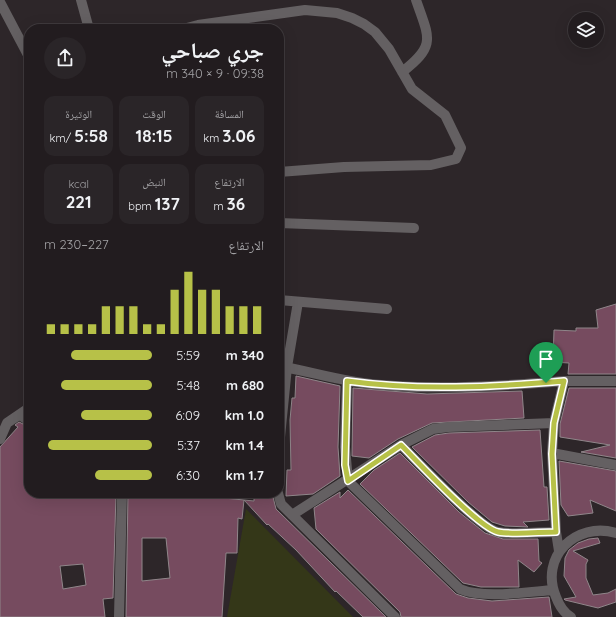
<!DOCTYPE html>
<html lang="ar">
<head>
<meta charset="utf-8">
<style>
	:root { --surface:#221c1f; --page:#2a2528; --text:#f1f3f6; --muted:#a2a1a4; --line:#3f3a3d; --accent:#b7c148 }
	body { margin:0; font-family:Quicksand,"Noto Naskh Arabic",sans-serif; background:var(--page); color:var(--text); direction:rtl; height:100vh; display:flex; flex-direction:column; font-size:15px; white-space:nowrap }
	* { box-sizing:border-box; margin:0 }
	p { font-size:13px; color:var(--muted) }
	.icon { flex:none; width:22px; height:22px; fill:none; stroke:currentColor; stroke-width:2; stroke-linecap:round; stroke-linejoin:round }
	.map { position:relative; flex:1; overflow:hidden; direction:ltr }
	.panel { position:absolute; left:24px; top:24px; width:260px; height:474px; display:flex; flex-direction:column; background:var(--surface); border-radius:16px; box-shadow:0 4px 16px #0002,0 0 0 1px var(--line); direction:rtl }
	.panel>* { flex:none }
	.controls { position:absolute; left:568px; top:12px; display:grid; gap:8px }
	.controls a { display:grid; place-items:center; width:36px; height:36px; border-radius:50%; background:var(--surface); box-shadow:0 4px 16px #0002,0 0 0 1px var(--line); font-size:20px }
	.pin { position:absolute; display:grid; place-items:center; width:34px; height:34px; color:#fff; margin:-41px -17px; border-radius:50% 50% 50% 0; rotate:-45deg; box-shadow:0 0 4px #0007 }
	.pin .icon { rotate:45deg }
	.round { display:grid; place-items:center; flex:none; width:42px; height:42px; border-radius:21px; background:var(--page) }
	.overview { display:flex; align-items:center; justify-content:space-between; height:68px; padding:0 20px }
	h1 { font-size:22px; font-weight:700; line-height:30px }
	.figures { display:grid; grid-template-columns:repeat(3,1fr); gap:6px; height:68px; padding:4px 20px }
	.figures div { display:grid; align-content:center; border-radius:10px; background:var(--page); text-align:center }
	.figures b { font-size:17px; font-weight:700 }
	.figures small { font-size:11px; font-weight:400 }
	.figures p { font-size:11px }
	.chart { height:112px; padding:8px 20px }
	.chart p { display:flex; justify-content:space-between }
	.chart svg { width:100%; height:72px; margin-top:4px; stroke:var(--accent); stroke-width:6 }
	ul { padding:0 20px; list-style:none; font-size:13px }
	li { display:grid; grid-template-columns:64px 48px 1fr; align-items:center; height:30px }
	li i { height:10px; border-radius:5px; background:var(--accent) }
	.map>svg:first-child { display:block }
</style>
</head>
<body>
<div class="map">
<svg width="616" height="617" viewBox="0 0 616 617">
	<rect width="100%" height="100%" fill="#2d2629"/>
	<path fill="#343718" d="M 246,509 L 353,617 L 227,617 Z"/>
	<path fill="#764b5f" stroke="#90868a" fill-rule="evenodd" d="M 616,304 L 616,374 L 568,374 L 569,363 L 553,362 L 554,330 L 576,331 L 576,328 L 598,328 L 596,310 Z
		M 296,376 L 340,386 L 338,447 L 340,476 L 313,494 L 286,496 L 287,470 L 291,470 L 290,420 L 292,398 L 295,398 Z
		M 353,388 L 427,394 L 522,391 L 524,418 L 432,423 L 398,439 L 369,458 L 352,456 Z
		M 569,388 L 616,388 L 616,458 L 581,452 L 610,445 L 560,437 L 560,424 Z
		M 19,422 L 29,427 L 29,493 L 116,493 L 113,598 L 103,599 L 105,617 L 0,617 L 0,447 L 18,427 L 15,425 ZM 83,564 L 86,585 L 63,589 L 60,566 Z
		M 540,430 L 544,487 L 547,487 L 549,520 L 523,522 L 528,527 L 505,526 L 492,522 L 468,502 L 412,447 L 435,435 L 449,433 Z
		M 400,453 L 459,512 L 485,533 L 503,539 L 538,539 L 539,561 L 542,563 L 534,572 L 518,560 L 519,587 L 481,587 L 463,583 L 360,484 L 374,470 Z
		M 559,461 L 616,471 L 616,511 L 590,500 L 593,513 L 568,516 L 561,505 Z
		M 348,490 L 456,594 L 468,598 L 492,601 L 549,597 L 552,617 L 401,617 L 400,612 L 316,529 L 314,508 L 340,492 L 340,498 Z
		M 128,493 L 203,493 L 203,496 L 244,500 L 242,519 L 238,518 L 237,553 L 226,553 L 222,617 L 126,617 ZM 142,538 L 166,538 L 170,578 L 142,581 Z
		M 254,493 L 272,493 L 276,509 L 386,617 L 363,617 L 336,591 L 335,592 L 296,550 L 268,524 L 267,525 L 244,500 L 254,501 Z
		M 598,538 L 600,543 L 573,551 L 588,560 L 586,564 L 586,578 L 593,595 L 608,593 L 616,589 L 616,602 L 598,608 L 565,600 L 564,599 L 576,597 L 564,576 L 565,558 L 569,550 L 578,543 L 589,539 Z"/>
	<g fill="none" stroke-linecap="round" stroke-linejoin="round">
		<path stroke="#646062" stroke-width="10" d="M 81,0 L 89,29
			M 0,2 L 29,57
			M 198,25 L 305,10 L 337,13 L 352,18 L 364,24 L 375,32 L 389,49 L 412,89 L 445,115 L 461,148 L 456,159 L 431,165 L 344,167 L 279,172
			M 183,29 L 198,25 L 200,29
			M 402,72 C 437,45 429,38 416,0
			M 279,223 L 414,228
			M 279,300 L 387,309
			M 279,366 C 313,372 346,383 381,385 C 442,390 504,386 564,381 L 554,423 L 552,453 L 556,532 L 559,551
			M 347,381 L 345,447 L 348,481 L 460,589 C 482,599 527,592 553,590
			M 564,381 L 616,381
			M 20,415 L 29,421
			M 0,439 L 7,423 L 29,408
			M 401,445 C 418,462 479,528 498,532 C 513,535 540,532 556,532
			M 279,447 L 287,367 L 298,302
			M 552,453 L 616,465
			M 278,493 L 281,504 L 395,617
			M 292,515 L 401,445 L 433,429 L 448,427 L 554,423
			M 119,617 L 122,493
			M 571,617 C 564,613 559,605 556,597 C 539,557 576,521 616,533"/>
	</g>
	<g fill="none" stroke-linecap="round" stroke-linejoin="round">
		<defs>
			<path id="route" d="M 347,381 C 419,391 492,387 564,381 L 554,423 L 552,454 L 556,532 C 540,532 513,535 498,532 C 479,528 418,462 401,445 L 348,481 L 345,465 Z"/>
		</defs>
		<use href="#route" stroke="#fff" stroke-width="8"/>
		<use href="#route" stroke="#b7c148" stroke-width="5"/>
	</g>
</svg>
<div class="controls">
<a><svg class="icon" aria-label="layers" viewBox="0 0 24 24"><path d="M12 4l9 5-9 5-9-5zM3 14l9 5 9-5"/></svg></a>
</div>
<div class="pin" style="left:546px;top:383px;background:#1e9e55"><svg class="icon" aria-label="arrive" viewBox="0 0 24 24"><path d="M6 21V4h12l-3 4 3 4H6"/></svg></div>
<section class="panel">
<div class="overview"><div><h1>جري صباحي</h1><p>09:38 · 9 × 340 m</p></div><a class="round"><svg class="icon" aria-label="share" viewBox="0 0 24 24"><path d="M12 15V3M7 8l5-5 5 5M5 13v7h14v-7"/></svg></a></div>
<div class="figures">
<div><p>المسافة</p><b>3.06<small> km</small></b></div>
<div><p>الوقت</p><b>18:15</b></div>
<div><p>الوتيرة</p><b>5:58<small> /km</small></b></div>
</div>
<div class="figures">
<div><p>الارتفاع</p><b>36<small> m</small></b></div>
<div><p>النبض</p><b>137<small> bpm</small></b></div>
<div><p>kcal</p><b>221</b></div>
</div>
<div class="chart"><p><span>الارتفاع</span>227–230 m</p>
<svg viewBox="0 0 160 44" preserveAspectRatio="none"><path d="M5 44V38M15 44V38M25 44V38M35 44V38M45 44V27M55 44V27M65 44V27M75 44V38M85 44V38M95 44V17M105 44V6M115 44V17M125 44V17M135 44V27M145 44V27M155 44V27"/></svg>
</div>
<ul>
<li><b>340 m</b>5:59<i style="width:75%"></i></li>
<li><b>680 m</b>5:48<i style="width:84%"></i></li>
<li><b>1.0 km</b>6:09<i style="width:66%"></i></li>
<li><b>1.4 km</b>5:37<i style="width:96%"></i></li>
<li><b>1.7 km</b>6:30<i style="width:53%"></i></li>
</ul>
</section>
</div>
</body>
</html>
